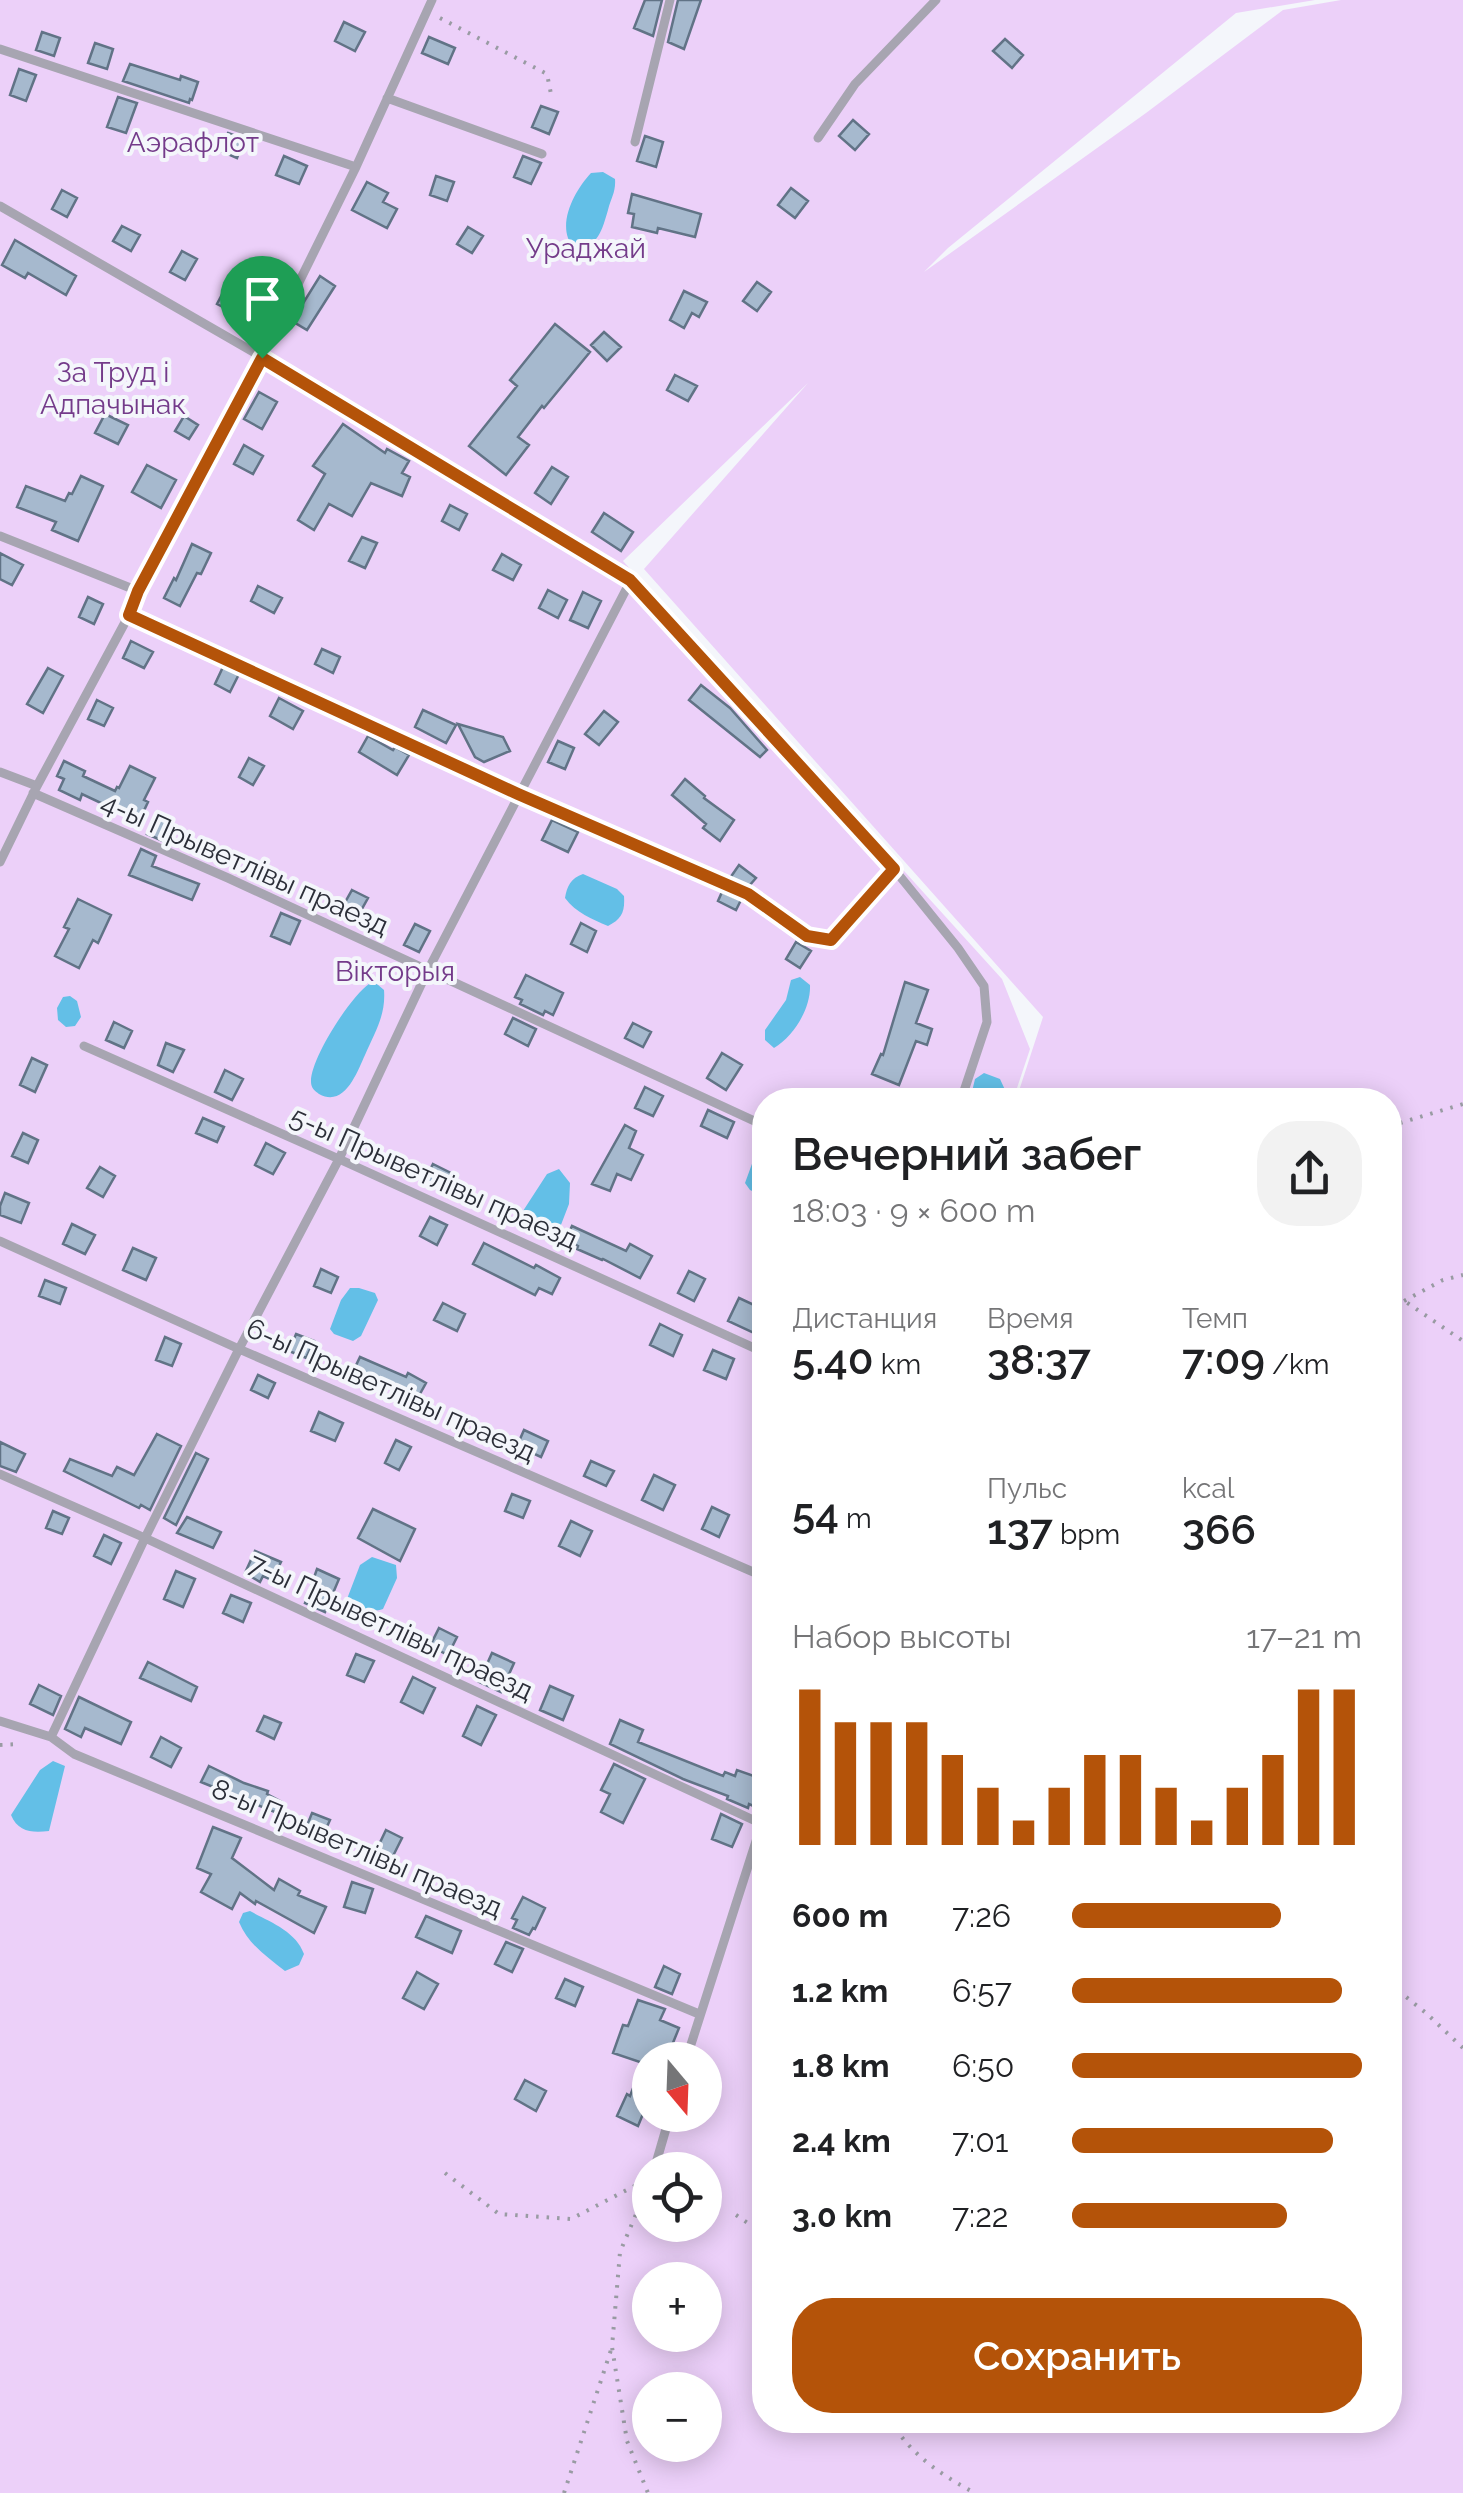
<!DOCTYPE html>
<html lang="ru">
<head>
<meta charset="utf-8">
<style>
	:root { --surface:#fff; --page:#f2f2f2; --text:#202124; --muted:#757577; --accent:#b45309 }
	body { margin:0; font-family:Raleway,sans-serif; background:var(--page); color:var(--text); height:100vh; display:flex; flex-direction:column; font-size:38px; white-space:nowrap }
	* { box-sizing:border-box; margin:0 }
	p { font-size:32px; color:var(--muted) }
	.icon { flex:none; width:55px; height:55px; fill:none; stroke:currentColor; stroke-width:2; stroke-linecap:round; stroke-linejoin:round }
	.map { position:relative; flex:1; overflow:hidden }
	.sheet { position:absolute; left:752px; top:1088px; width:650px; height:1345px; display:flex; flex-direction:column; background:var(--surface); border-radius:40px; box-shadow:0 5px 25px #0003 }
	.sheet>* { flex:none }
	.needle { width:65px; rotate:161deg }
	.controls { position:absolute; left:632px; top:2042px; display:grid; gap:20px }
	.controls a { display:grid; place-items:center; width:90px; height:90px; border-radius:50%; background:var(--surface); box-shadow:0 5px 25px #0003; font-size:50px }
	.pin { position:absolute; display:grid; place-items:center; width:85px; height:85px; color:#fff; margin:-102px -42px; border-radius:50% 50% 50% 0; rotate:-45deg; box-shadow:0 0 10px #0007 }
	.pin .icon { rotate:45deg }
	.round { display:grid; place-items:center; flex:none; width:105px; height:105px; border-radius:40px; background:var(--page) }
	.head { display:flex; align-items:center; justify-content:space-between; height:170px; padding:0 40px }
	h1 { font-size:45px; font-weight:600; line-height:75px }
	.metrics { display:grid; grid-template-columns:repeat(3,1fr); gap:15px; height:170px; padding:10px 40px }
	.metrics div { display:grid; align-content:center }
	.metrics b { font-size:42px; font-weight:600 }
	.metrics small { font-size:28px; font-weight:400 }
	.metrics p { font-size:28px }
	.chart { height:280px; padding:20px 40px }
	.chart p { display:flex; justify-content:space-between }
	.chart svg { width:100%; height:180px; margin-top:10px; stroke:var(--accent); stroke-width:6 }
	.action { display:flex; gap:20px; margin-top:auto; padding:20px 40px }
	.action a { flex:1; height:115px; border-radius:40px; background:var(--accent); color:#fff; font-size:40px; font-weight:600; line-height:115px; text-align:center }
	ul { padding:0 40px; list-style:none; font-size:32px }
	li { display:grid; grid-template-columns:160px 120px 1fr; align-items:center; height:75px }
	li i { height:25px; border-radius:12px; background:var(--accent) }
	.map>svg:first-child { display:block }
</style>
</head>
<body>
<div class="map">
<svg width="1463" height="2493" viewBox="0 0 1463 2493">
	<rect width="100%" height="100%" fill="#f4f6fb"/>
	<path fill="#ecd0f9" fill-rule="evenodd" d="M 0,0 L 1315,0 L 1236,13 L 948,248 L 924,272 L 1146,113 L 1283,10 L 1341,0 L 1463,0 L 1463,2493 L 0,2493 ZM 808,383 L 644,569 L 1043,1017 L 1016,1100 L 1390,1100 L 1390,2420 L 765,2420 L 765,1100 L 1013,1100 L 1030,1049 L 1002,979 L 623,561 ZM 650,2060 L 705,2060 L 705,2115 L 650,2115 ZM 650,2170 L 705,2170 L 705,2225 L 650,2225 ZM 650,2280 L 705,2280 L 705,2335 L 650,2335 ZM 650,2390 L 705,2390 L 705,2445 L 650,2445 Z"/>
	<path fill="#63bfe7" d="M 603,172 L 615,179 C 616,192 611,198 608,210 C 602,230 598,249 574,248 C 555,227 574,191 591,173 Z
		M 583,874 L 617,889 L 624,896 C 625,912 622,919 608,926 C 592,919 576,913 565,898 C 567,886 571,878 583,874 Z
		M 800,977 L 810,985 C 811,1008 794,1036 774,1048 L 765,1040 L 765,1030 L 786,1000 L 791,980 Z
		M 369,984 L 377,984 L 384,990 C 386,1015 375,1032 365,1055 C 357,1072 345,1108 319,1094 C 315,1091 311,1088 311,1082 C 310,1059 351,996 369,984 Z
		M 70,996 L 77,1001 L 81,1017 L 75,1026 L 66,1027 L 58,1020 L 57,1008 L 63,997 Z
		M 984,1073 L 1000,1079 L 1006,1092 L 1004,1100 L 970,1100 L 975,1079 Z
		M 761,1139 L 765,1139 L 765,1195 L 763,1196 L 750,1190 L 745,1183 Z
		M 559,1169 L 570,1183 L 569,1204 L 559,1230 L 541,1235 L 527,1225 L 523,1211 L 547,1174 Z
		M 350,1288 L 359,1288 L 375,1293 L 378,1300 L 361,1336 L 353,1341 L 334,1334 L 330,1329 L 341,1300 Z
		M 372,1557 L 396,1565 L 397,1578 L 383,1609 C 371,1613 355,1609 347,1599 L 360,1565 Z
		M 53,1761 L 65,1766 L 49,1831 C 32,1833 18,1832 11,1815 L 40,1770 Z
		M 250,1911 C 270,1922 296,1931 304,1954 L 299,1965 L 285,1971 C 267,1957 248,1944 239,1922 L 243,1913 Z"/>
	<path fill="#a6b9ce" stroke="#617386" stroke-width="2.5" d="M 645,0 L 662,0 L 653,36 L 634,28 Z
		M 678,0 L 701,0 L 684,49 L 668,42 Z
		M 344,22 L 365,32 L 355,51 L 335,41 Z
		M 42,32 L 60,38 L 54,56 L 36,50 Z
		M 429,37 L 455,48 L 448,64 L 422,53 Z
		M 1005,39 L 1023,55 L 1012,68 L 993,51 Z
		M 95,43 L 113,49 L 107,69 L 88,63 Z
		M 130,64 L 180,80 L 181,76 L 198,82 L 192,100 L 190,99 L 189,103 L 123,81 Z
		M 19,69 L 36,75 L 26,101 L 10,95 Z
		M 118,97 L 137,103 L 126,133 L 107,127 Z
		M 541,106 L 558,112 L 549,134 L 532,127 Z
		M 853,120 L 869,134 L 855,150 L 839,136 Z
		M 228,133 L 244,139 L 237,158 L 221,151 Z
		M 645,136 L 663,142 L 656,167 L 637,161 Z
		M 284,156 L 307,166 L 299,184 L 276,175 Z
		M 523,156 L 541,163 L 531,184 L 514,177 Z
		M 436,176 L 454,182 L 447,201 L 430,195 Z
		M 367,182 L 388,193 L 383,202 L 397,209 L 387,228 L 352,210 Z
		M 791,188 L 808,201 L 795,218 L 778,205 Z
		M 62,190 L 77,198 L 67,217 L 52,209 Z
		M 632,194 L 701,214 L 695,237 L 658,228 L 657,233 L 632,227 L 634,214 L 628,213 Z
		M 122,226 L 140,235 L 131,251 L 113,241 Z
		M 468,227 L 483,236 L 472,253 L 457,244 Z
		M 15,240 L 76,276 L 66,295 L 28,273 L 25,278 L 2,265 Z
		M 182,251 L 197,259 L 185,280 L 170,272 Z
		M 320,276 L 335,286 L 307,330 L 292,321 Z
		M 757,282 L 771,292 L 757,311 L 743,301 Z
		M 226,287 L 246,298 L 237,314 L 217,304 Z
		M 684,291 L 707,302 L 699,317 L 692,313 L 684,328 L 670,320 Z
		M 555,324 L 590,352 L 544,408 L 542,406 L 518,437 L 529,445 L 506,475 L 469,446 L 517,386 L 510,380 Z
		M 604,332 L 621,347 L 607,361 L 591,345 Z
		M 675,375 L 697,386 L 688,401 L 667,390 Z
		M 259,392 L 277,402 L 262,429 L 244,419 Z
		M 105,414 L 128,425 L 118,444 L 95,433 Z
		M 184,416 L 198,425 L 189,439 L 175,431 Z
		M 343,424 L 385,453 L 387,449 L 409,461 L 402,473 L 410,477 L 402,496 L 371,483 L 352,516 L 329,504 L 314,530 L 298,520 L 325,474 L 313,466 Z
		M 244,445 L 263,456 L 253,474 L 234,464 Z
		M 147,465 L 176,480 L 161,508 L 132,492 Z
		M 552,467 L 568,477 L 551,504 L 535,493 Z
		M 81,476 L 103,486 L 78,541 L 52,530 L 56,522 L 17,507 L 26,486 L 65,501 L 69,493 L 72,494 Z
		M 450,505 L 467,514 L 459,530 L 442,521 Z
		M 604,513 L 633,532 L 621,551 L 592,532 Z
		M 362,537 L 377,543 L 365,568 L 349,561 Z
		M 192,544 L 211,553 L 201,574 L 197,573 L 180,606 L 164,598 L 174,578 L 176,580 Z
		M 0,553 L 23,565 L 12,585 L 0,579 Z
		M 502,554 L 521,565 L 513,580 L 493,570 Z
		M 258,586 L 282,598 L 274,613 L 251,601 Z
		M 548,590 L 567,600 L 558,618 L 539,608 Z
		M 583,592 L 601,601 L 588,628 L 570,620 Z
		M 88,597 L 103,604 L 94,624 L 79,617 Z
		M 131,641 L 153,652 L 144,668 L 123,658 Z
		M 322,649 L 340,657 L 333,673 L 315,664 Z
		M 223,667 L 239,674 L 230,692 L 215,684 Z
		M 48,668 L 63,676 L 43,713 L 27,704 Z
		M 701,685 L 730,708 L 767,750 L 760,757 L 689,700 Z
		M 279,698 L 303,711 L 293,729 L 270,716 Z
		M 97,700 L 113,708 L 104,726 L 88,719 Z
		M 423,710 L 456,725 L 446,743 L 415,727 Z
		M 604,711 L 618,722 L 599,745 L 585,734 Z
		M 458,724 L 503,737 L 510,751 L 484,762 L 475,757 Z
		M 368,736 L 393,750 L 395,747 L 409,755 L 397,775 L 359,752 Z
		M 558,741 L 574,748 L 565,769 L 548,762 Z
		M 249,758 L 264,766 L 253,785 L 239,777 Z
		M 64,761 L 85,771 L 83,776 L 115,791 L 117,787 L 119,788 L 130,766 L 155,778 L 144,800 L 148,802 L 139,821 L 82,794 L 80,800 L 59,790 L 64,779 L 57,776 Z
		M 685,779 L 705,796 L 704,798 L 734,820 L 720,841 L 703,828 L 706,824 L 672,795 Z
		M 156,814 L 172,820 L 163,841 L 147,834 Z
		M 552,820 L 578,832 L 568,852 L 542,840 Z
		M 141,849 L 156,856 L 152,866 L 199,884 L 192,900 L 129,875 Z
		M 739,865 L 756,878 L 749,886 L 730,878 Z
		M 352,890 L 368,898 L 354,923 L 338,915 Z
		M 722,892 L 741,900 L 736,910 L 718,901 Z
		M 78,899 L 111,915 L 98,943 L 93,940 L 79,968 L 55,956 L 69,929 L 64,927 Z
		M 281,913 L 300,921 L 290,944 L 271,936 Z
		M 581,923 L 596,931 L 587,952 L 571,944 Z
		M 415,924 L 430,931 L 419,952 L 404,945 Z
		M 796,942 L 811,951 L 800,968 L 786,959 Z
		M 526,975 L 563,993 L 553,1015 L 545,1011 L 543,1015 L 520,1004 L 522,1000 L 515,997 Z
		M 905,982 L 928,990 L 916,1023 L 932,1029 L 927,1045 L 916,1041 L 899,1085 L 872,1074 L 881,1054 L 883,1055 Z
		M 513,1018 L 536,1029 L 528,1046 L 505,1034 Z
		M 114,1022 L 132,1031 L 124,1048 L 106,1040 Z
		M 633,1023 L 651,1032 L 643,1047 L 625,1038 Z
		M 166,1043 L 184,1050 L 173,1072 L 158,1065 Z
		M 722,1053 L 742,1065 L 726,1090 L 707,1078 Z
		M 32,1058 L 47,1065 L 35,1092 L 20,1085 Z
		M 225,1070 L 243,1079 L 232,1100 L 215,1092 Z
		M 645,1087 L 663,1096 L 653,1116 L 635,1108 Z
		M 708,1110 L 734,1122 L 727,1138 L 701,1126 Z
		M 203,1118 L 224,1127 L 217,1142 L 196,1133 Z
		M 625,1125 L 636,1131 L 629,1148 L 643,1155 L 631,1180 L 617,1174 L 610,1191 L 592,1184 Z
		M 23,1133 L 38,1140 L 28,1163 L 12,1156 Z
		M 266,1143 L 285,1153 L 273,1174 L 255,1165 Z
		M 433,1164 L 451,1173 L 442,1190 L 424,1181 Z
		M 100,1167 L 115,1176 L 103,1197 L 87,1188 Z
		M 5,1193 L 29,1203 L 21,1223 L 0,1215 L 0,1206 Z
		M 430,1217 L 447,1225 L 437,1245 L 420,1236 Z
		M 72,1224 L 95,1235 L 85,1254 L 63,1244 Z
		M 572,1226 L 626,1251 L 630,1244 L 652,1256 L 640,1278 L 603,1259 L 602,1260 L 577,1249 L 578,1246 L 566,1239 Z
		M 484,1243 L 534,1268 L 536,1265 L 560,1278 L 552,1294 L 539,1288 L 535,1295 L 473,1264 Z
		M 133,1248 L 156,1258 L 146,1280 L 123,1270 Z
		M 321,1269 L 338,1277 L 331,1293 L 314,1286 Z
		M 689,1271 L 705,1279 L 694,1301 L 678,1293 Z
		M 45,1280 L 66,1288 L 60,1304 L 39,1296 Z
		M 739,1298 L 765,1310 L 765,1338 L 728,1321 Z
		M 443,1303 L 465,1314 L 457,1331 L 434,1320 Z
		M 660,1324 L 682,1335 L 673,1356 L 650,1345 Z
		M 296,1334 L 314,1341 L 306,1358 L 289,1351 Z
		M 165,1337 L 181,1344 L 172,1366 L 156,1360 Z
		M 713,1350 L 734,1359 L 726,1379 L 704,1370 Z
		M 360,1357 L 406,1377 L 408,1373 L 426,1383 L 416,1401 L 370,1378 L 367,1386 L 350,1378 Z
		M 258,1375 L 275,1383 L 268,1398 L 251,1390 Z
		M 319,1412 L 343,1423 L 335,1441 L 311,1431 Z
		M 524,1430 L 548,1441 L 541,1457 L 517,1446 Z
		M 157,1434 L 181,1446 L 150,1510 L 141,1505 L 139,1508 L 64,1471 L 70,1459 L 112,1476 L 117,1467 L 134,1475 Z
		M 396,1440 L 411,1447 L 399,1470 L 385,1463 Z
		M 0,1442 L 25,1454 L 16,1472 L 0,1466 Z
		M 196,1453 L 208,1459 L 176,1525 L 164,1518 Z
		M 591,1461 L 614,1471 L 606,1486 L 584,1476 Z
		M 654,1475 L 675,1485 L 663,1510 L 642,1500 Z
		M 512,1494 L 530,1501 L 523,1518 L 505,1511 Z
		M 712,1507 L 729,1515 L 719,1537 L 702,1529 Z
		M 373,1509 L 415,1529 L 400,1561 L 358,1538 Z
		M 53,1511 L 69,1518 L 62,1534 L 46,1528 Z
		M 187,1517 L 221,1532 L 213,1548 L 177,1533 Z
		M 571,1521 L 592,1531 L 580,1556 L 559,1546 Z
		M 104,1535 L 121,1543 L 111,1564 L 94,1556 Z
		M 255,1551 L 281,1562 L 272,1580 L 263,1576 L 260,1582 L 245,1573 Z
		M 317,1569 L 339,1579 L 325,1612 L 305,1603 Z
		M 176,1571 L 195,1579 L 183,1607 L 164,1599 Z
		M 231,1595 L 251,1603 L 243,1622 L 223,1613 Z
		M 439,1628 L 457,1637 L 448,1655 L 430,1646 Z
		M 492,1653 L 514,1663 L 501,1692 L 479,1682 Z
		M 356,1654 L 374,1661 L 364,1682 L 347,1675 Z
		M 148,1662 L 197,1687 L 191,1701 L 140,1678 Z
		M 413,1677 L 435,1688 L 423,1713 L 401,1702 Z
		M 39,1685 L 61,1696 L 53,1715 L 30,1704 Z
		M 550,1686 L 573,1696 L 563,1720 L 540,1710 Z
		M 79,1697 L 131,1722 L 121,1744 L 85,1728 L 81,1737 L 65,1729 Z
		M 477,1706 L 496,1715 L 481,1745 L 463,1736 Z
		M 264,1716 L 281,1723 L 274,1739 L 257,1731 Z
		M 620,1720 L 643,1730 L 638,1742 L 723,1776 L 725,1772 L 735,1776 L 737,1770 L 765,1780 L 765,1789 L 758,1808 L 749,1804 L 748,1808 L 727,1799 L 728,1796 L 683,1779 L 610,1744 Z
		M 161,1737 L 181,1748 L 171,1767 L 151,1757 Z
		M 614,1764 L 645,1779 L 623,1823 L 601,1812 L 610,1794 L 601,1790 Z
		M 209,1766 L 244,1783 L 268,1791 L 267,1794 L 282,1802 L 277,1813 L 201,1782 Z
		M 312,1813 L 330,1820 L 321,1840 L 304,1833 Z
		M 721,1814 L 742,1824 L 732,1847 L 712,1839 Z
		M 213,1827 L 241,1838 L 232,1858 L 274,1890 L 279,1879 L 300,1891 L 298,1895 L 326,1907 L 314,1933 L 256,1901 L 255,1904 L 240,1893 L 232,1909 L 201,1892 L 211,1874 L 197,1868 Z
		M 386,1830 L 402,1838 L 389,1864 L 373,1857 Z
		M 352,1882 L 373,1889 L 365,1913 L 344,1907 Z
		M 523,1897 L 545,1908 L 535,1929 L 533,1928 L 529,1935 L 513,1928 L 517,1920 L 512,1918 Z
		M 426,1916 L 461,1931 L 452,1953 L 416,1937 Z
		M 506,1942 L 523,1949 L 512,1972 L 495,1964 Z
		M 664,1966 L 680,1974 L 672,1994 L 655,1987 Z
		M 417,1972 L 438,1984 L 424,2009 L 403,1998 Z
		M 565,1979 L 583,1987 L 575,2006 L 556,1998 Z
		M 638,2000 L 665,2009 L 660,2020 L 679,2028 L 666,2060 L 650,2060 L 650,2097 L 638,2126 L 617,2116 L 627,2094 L 630,2096 L 643,2063 L 613,2053 L 623,2025 L 628,2026 Z
		M 525,2080 L 546,2091 L 536,2111 L 515,2099 Z"/>
	<g fill="none" stroke-linecap="round" stroke-linejoin="round">
		<path stroke="#999ba3" stroke-width="4" stroke-dasharray="2.5 8" stroke-linecap="butt" d="M 440,18 L 547,74 L 551,94
			M 1390,1126 L 1463,1104
			M 1390,1291 L 1463,1341
			M 1404,1301 L 1443,1280 L 1463,1275
			M 0,1745 L 20,1744
			M 1390,1984 L 1426,2013 L 1463,2048
			M 445,2173 L 499,2214 L 571,2219 L 646,2180
			M 648,2186 L 620,2252 L 612,2347 L 627,2441 L 648,2493
			M 736,2215 L 765,2235
			M 890,2420 C 910,2454 941,2475 975,2493
			M 564,2493 L 611,2350"/>
		<path stroke="#a7a5b1" stroke-width="9" d="M 0,49 L 356,167
			M 387,98 L 542,154
			M 818,138 L 855,84 L 936,0
			M 635,142 L 670,0
			M 0,206 L 262,357 L 631,580 L 894,869 L 958,948 L 984,986 L 987,1022 L 961,1100
			M 0,536 L 138,591
			M 129,615 L 518,794 L 747,894 L 807,936 L 831,940 L 894,869
			M 0,772 L 37,786
			M 33,793 L 228,878 L 765,1126
			M 0,862 L 37,786 L 129,615 L 138,591 L 262,357 L 356,167 L 432,0
			M 84,1046 L 339,1159 L 765,1353
			M 0,1241 L 239,1349 L 765,1577
			M 0,1474 L 145,1538 L 762,1824
			M 0,1721 L 51,1737 L 74,1754 L 699,2014
			M 51,1737 L 145,1538 L 239,1349 L 339,1159 L 427,972 L 631,580
			M 686,2060 L 765,1813
			M 654,2170 L 670,2115"/>
	</g>
	<g fill="none" stroke-linecap="round" stroke-linejoin="round">
		<defs>
			<path id="route" d="M 262,358 L 630,580 L 894,869 L 831,940 L 807,936 L 748,894 L 518,794 L 129,615 L 138,591 Z"/>
		</defs>
		<use href="#route" stroke="#fff" stroke-width="20"/>
		<use href="#route" stroke="#b45309" stroke-width="12"/>
	</g>
	<g text-anchor="middle" dominant-baseline="central" stroke-width="8" stroke-linejoin="round" paint-order="stroke">
		<g font-size="28" fill="#743b8a" stroke="#f4f6fb">
			<text x="193" y="142">Аэрафлот</text>
			<text x="586" y="248">Ураджай</text>
			<text x="113" y="372">За Труд і<tspan x="113" dy="32">Адпачынак</tspan></text>
			<text x="395" y="971">Вікторыя</text>
		</g>
		<g font-size="28" fill="#2c2f39" stroke="#f4f6fb">
			<text transform="translate(245 864) rotate(24)">4-ы Прыветлівы праезд</text>
			<text transform="translate(434 1178) rotate(24)">5-ы Прыветлівы праезд</text>
			<text transform="translate(391 1390) rotate(24)">6-ы Прыветлівы праезд</text>
			<text transform="translate(391 1627) rotate(25)">7-ы Прыветлівы праезд</text>
			<text transform="translate(357 1848) rotate(23)">8-ы Прыветлівы праезд</text>
		</g>
	</g>
</svg>
<div class="controls">
<a><svg class="needle" viewBox="-14 -14 28 28"><path d="M0-13l5 13h-10z" fill="#e53935"/><path d="M0 13l5-13h-10z" fill="#757577"/></svg></a>
<a><svg class="icon" aria-label="locate" viewBox="0 0 24 24"><circle cx="12" cy="12" r="6"/><path d="M12 2v4M12 18v4M2 12h4M18 12h4"/></svg></a>
<a>+</a>
<a>−</a>
</div>
<div class="pin" style="left:262px;top:358px;background:#1e9e55"><svg class="icon" aria-label="arrive" viewBox="0 0 24 24"><path d="M6 21V4h12l-3 4 3 4H6"/></svg></div>
<section class="sheet">
<div class="head"><div><h1>Вечерний забег</h1><p>18:03 · 9 × 600 m</p></div><a class="round"><svg class="icon" aria-label="share" viewBox="0 0 24 24"><path d="M12 15V3M7 8l5-5 5 5M5 13v7h14v-7"/></svg></a></div>
<div class="metrics">
<div><p>Дистанция</p><b>5.40<small> km</small></b></div>
<div><p>Время</p><b>38:37</b></div>
<div><p>Темп</p><b>7:09<small> /km</small></b></div>
</div>
<div class="metrics">
<div><b>54<small> m</small></b></div>
<div><p>Пульс</p><b>137<small> bpm</small></b></div>
<div><p>kcal</p><b>366</b></div>
</div>
<div class="chart"><p><span>Набор высоты</span>17–21 m</p>
<svg viewBox="0 0 160 44" preserveAspectRatio="none"><path d="M5 44V6M15 44V14M25 44V14M35 44V14M45 44V22M55 44V30M65 44V38M75 44V30M85 44V22M95 44V22M105 44V30M115 44V38M125 44V30M135 44V22M145 44V6M155 44V6"/></svg>
</div>
<ul>
<li><b>600 m</b>7:26<i style="width:72%"></i></li>
<li><b>1.2 km</b>6:57<i style="width:93%"></i></li>
<li><b>1.8 km</b>6:50<i style="width:100%"></i></li>
<li><b>2.4 km</b>7:01<i style="width:90%"></i></li>
<li><b>3.0 km</b>7:22<i style="width:74%"></i></li>
</ul>
<div class="action"><a>Сохранить</a></div>
</section>
</div>
</body>
</html>
